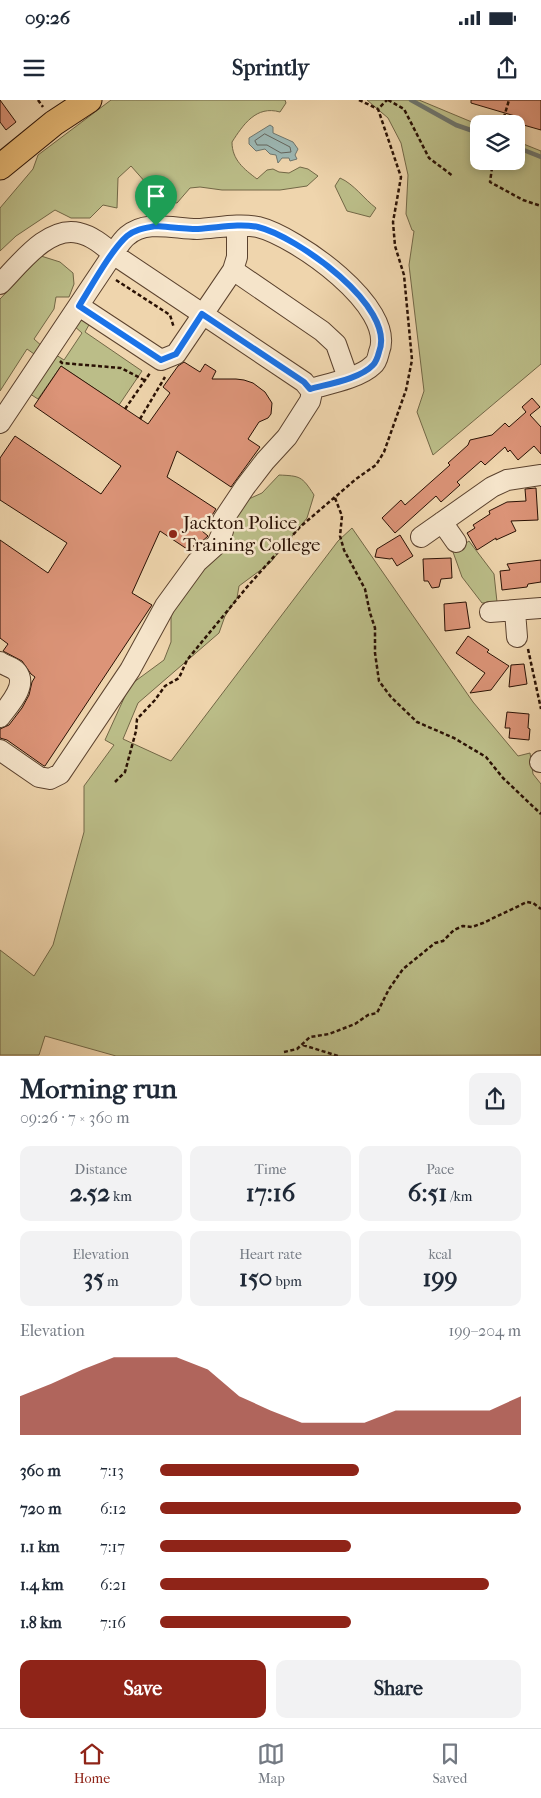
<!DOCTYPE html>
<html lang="en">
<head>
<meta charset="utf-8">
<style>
	:root { --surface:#fff; --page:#f2f2f3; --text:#1f2937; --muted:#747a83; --line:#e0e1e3; --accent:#8f2418 }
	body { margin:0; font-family:"IM FELL French Canon",serif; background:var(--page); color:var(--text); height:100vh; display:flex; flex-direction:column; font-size:19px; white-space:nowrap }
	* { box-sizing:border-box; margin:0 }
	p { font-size:16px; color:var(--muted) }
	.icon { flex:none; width:28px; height:28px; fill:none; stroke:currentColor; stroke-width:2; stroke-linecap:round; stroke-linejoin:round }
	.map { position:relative; height:956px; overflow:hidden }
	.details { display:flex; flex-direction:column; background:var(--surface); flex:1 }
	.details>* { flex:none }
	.fabs { position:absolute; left:470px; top:15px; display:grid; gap:10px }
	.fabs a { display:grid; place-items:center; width:55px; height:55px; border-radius:10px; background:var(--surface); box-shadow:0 2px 8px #0003; font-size:25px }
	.pin { position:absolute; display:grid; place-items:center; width:42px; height:42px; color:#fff; margin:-51px -21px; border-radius:50% 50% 50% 0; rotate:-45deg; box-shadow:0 0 5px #0007 }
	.pin .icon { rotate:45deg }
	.round { display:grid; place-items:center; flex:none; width:52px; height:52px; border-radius:10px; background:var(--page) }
	.summary { display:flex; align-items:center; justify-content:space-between; height:85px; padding:0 20px }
	h1 { font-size:28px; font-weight:700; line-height:38px }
	.stats { display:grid; grid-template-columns:repeat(3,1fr); gap:8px; height:85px; padding:5px 20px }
	.stats div { display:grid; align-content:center; border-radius:10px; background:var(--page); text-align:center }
	.stats b { font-size:25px; font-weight:700 }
	.stats small { font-size:14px; font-weight:400 }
	.stats p { font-size:14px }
	.chart { height:140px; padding:10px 20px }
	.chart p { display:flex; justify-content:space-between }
	.chart svg { width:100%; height:90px; margin-top:5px; fill:var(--accent); opacity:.7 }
	.action { display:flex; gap:10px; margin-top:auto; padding:10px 20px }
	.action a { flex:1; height:58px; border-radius:10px; background:var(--accent); color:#fff; font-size:20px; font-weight:700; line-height:58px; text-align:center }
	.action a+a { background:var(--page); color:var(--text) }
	ul { padding:0 20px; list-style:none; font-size:16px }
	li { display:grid; grid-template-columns:80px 60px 1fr; align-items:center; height:38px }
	li i { height:12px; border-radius:6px; background:var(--accent) }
	.status { display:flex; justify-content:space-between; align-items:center; height:35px; padding:0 25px; background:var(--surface); direction:ltr }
	.status svg { height:14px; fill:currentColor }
	header { display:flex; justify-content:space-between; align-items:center; height:65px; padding:0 20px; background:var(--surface); font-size:22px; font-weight:700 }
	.tabs { display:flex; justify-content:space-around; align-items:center; height:70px; border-top:1px solid var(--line); background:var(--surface); font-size:14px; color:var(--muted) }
	.tabs a { display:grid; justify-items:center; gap:2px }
	.tabs .current { color:var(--accent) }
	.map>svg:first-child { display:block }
</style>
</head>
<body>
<div class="status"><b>09:26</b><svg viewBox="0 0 49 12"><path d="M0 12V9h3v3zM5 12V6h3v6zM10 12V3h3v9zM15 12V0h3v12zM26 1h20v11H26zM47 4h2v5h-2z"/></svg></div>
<header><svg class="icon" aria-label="menu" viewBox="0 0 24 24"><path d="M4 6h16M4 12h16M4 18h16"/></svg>Sprintly<svg class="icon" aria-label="share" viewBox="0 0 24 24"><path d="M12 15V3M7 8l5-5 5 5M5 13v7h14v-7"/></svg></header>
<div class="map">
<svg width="541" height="956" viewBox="0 0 541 956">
	<rect width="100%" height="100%" fill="#efd5ad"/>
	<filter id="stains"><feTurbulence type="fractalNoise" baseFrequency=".004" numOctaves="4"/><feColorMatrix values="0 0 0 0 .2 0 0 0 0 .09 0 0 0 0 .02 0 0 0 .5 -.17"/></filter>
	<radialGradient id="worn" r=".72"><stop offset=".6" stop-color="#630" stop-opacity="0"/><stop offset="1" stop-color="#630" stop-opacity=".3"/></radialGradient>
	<path fill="#bbbd88" stroke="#726746" d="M 111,0 L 285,0 L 286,3 L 280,12 C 256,5 243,25 232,42 C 232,60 244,69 257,79 L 267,70 L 273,69 L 279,72 L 289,73 L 300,67 L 308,69 L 318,76 L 307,86 L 280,90 L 222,90 L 200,87 L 190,88 L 177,103 L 162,101 L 131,66 L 118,78 L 117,108 L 103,105 L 90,118 L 71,118 L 55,110 L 16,136 L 0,151 L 0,108 L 33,69 L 38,55 Z
		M 367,0 L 419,0 L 479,25 L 479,61 L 516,61 L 516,41 L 541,51 L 541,264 L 433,355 L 417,312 L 424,291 L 409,165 L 414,131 L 412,130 L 406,114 L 408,75 L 401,43 L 388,18 Z
		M 340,78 C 354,84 364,99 376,108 L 370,117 L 347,111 L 335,86 Z
		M 41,156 L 60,162 L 73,173 L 74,184 L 69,197 L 56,197 L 54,209 L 34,239 L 43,247 L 37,256 L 27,249 L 0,291 L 0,199 Z
		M 80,216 L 90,223 L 85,232 L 142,271 L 119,305 L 61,266 L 38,299 L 27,292 L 53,253 L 64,260 L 82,233 L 73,225 Z
		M 279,375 C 300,376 302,376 314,395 L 307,418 L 270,463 L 239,486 L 237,498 L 225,516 L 219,533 L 138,603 L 123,639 L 171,661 L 338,441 L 352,428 L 473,602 L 518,656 L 530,653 L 533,674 L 541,684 L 541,955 L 116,956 L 45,936 L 39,955 L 0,955 L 0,850 L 34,876 L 53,845 L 84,732 L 84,686 L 114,645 L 105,640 L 130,585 L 164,560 L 171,542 L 171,510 L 229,424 L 242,402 L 262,393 Z
		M 469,441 L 494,474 L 497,502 L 482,503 L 462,477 L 453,452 Z"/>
	<path fill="#9cb7b3" stroke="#6e756d" d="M 270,25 L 273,27 L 273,33 L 293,42 L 298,49 L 295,55 L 297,59 L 290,61 L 289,58 L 282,58 L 278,63 L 276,55 L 270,54 L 265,49 L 256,51 L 249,44 L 249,38 Z"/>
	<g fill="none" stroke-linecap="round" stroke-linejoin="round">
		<path stroke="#63645c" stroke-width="1" d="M 265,34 L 290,47 L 291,52 L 281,53 L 267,45 L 257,45 L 255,41 Z"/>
		<path stroke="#6e756d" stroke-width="4.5" d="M 411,0 L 456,25 L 479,33
			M 516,47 L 541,57"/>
	</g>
	<path fill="#dc9478" stroke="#2a1104" d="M 0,0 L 16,22 L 6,30 L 0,22 Z
		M 471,0 L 541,0 L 541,30 L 513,22 L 515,16 L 471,3 Z
		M 184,262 L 200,272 L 205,264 L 216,271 L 212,279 L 236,279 L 244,280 L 253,283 L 265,292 L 272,303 L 271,314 L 268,318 L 259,322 L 248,339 L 260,347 L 231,387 L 177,351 L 167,377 L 216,409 L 202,431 L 208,436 L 199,444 L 196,442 L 190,451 L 160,431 L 132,493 L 152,505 L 45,666 L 44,666 L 7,640 L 0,638 L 0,629 L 9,625 L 22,608 L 29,595 L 32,582 L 35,577 L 31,574 L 22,561 L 3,551 L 8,544 L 0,538 L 0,440 L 48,473 L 67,443 L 0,400 L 0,358 L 15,336 L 101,394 L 121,366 L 34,306 L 61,266 L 148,324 L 170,293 L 163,287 L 178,266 Z
		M 532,298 L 540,307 L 530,315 L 541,327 L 541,354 L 534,346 L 518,360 L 510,350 L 508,352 L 505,347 L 485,365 L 481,361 L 457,382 L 460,385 L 441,402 L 436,396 L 395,433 L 382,418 L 401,400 L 405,405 L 450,365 L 448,363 L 468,345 L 470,340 L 492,335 L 505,323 L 509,327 L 526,312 L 522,307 Z
		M 536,388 L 538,420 L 511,421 L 516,431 L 496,440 L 496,438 L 477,450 L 467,433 L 475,428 L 473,425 L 490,414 L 489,411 L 507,402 L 526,401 L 525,389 Z
		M 400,435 L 413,456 L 397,466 L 392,458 L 390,459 L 375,457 L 377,449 Z
		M 451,458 L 452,478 L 441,479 L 439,487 L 432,488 L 428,481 L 424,481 L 423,459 Z
		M 541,460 L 541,482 L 528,484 L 527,487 L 502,490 L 500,471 L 510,470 L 507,464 Z
		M 466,502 L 470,528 L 445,531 L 444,504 Z
		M 468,536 L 489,550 L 487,552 L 509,566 L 491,590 L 470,593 L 485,573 L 456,553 Z
		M 524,564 L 527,584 L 509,587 L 511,565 Z
		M 507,612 L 529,614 L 528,628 L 530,629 L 529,640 L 509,638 L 510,628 L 505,628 Z"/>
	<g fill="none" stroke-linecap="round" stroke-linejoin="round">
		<defs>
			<path id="minor" d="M 233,170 L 322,231 L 336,244 L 348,278
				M 0,184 C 19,165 48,125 79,133 C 93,136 105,147 116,156 L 304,282 L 312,292 L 310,301 L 287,337 L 265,361 L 245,387 L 223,420 L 223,431 L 217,444 L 197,462 L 165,506 L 130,570 L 60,674 L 50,679 L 39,677 L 0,650
				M 79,206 L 161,260 L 176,254 L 233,170 L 237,157 L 237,126
				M 0,323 L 113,154 C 117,148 122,140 127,136 C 146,119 175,129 197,129 C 217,128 238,123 258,127 C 295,136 397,207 379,252 C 378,256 377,262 373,265 C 360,278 328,284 310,289
				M 442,422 L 456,442
				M 421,437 L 492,387 L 507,380 L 541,375
				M 515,511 L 517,537
				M 490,512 L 541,508
				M 0,562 C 5,566 13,567 17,572 C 28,586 8,606 0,617
				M 540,662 L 541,661"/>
			<path id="major" d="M 0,67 L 54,23 L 89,0"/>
		</defs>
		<use href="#minor" stroke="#5b422e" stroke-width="22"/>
		<use href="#major" stroke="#2a1104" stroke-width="27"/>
		<path stroke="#2a1104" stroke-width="2.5" stroke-dasharray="4 2.5" stroke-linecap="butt" d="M 38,0 L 43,7
			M 359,0 L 378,9
			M 388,0 L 404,9 L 429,58 L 453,76
			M 502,24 L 509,0
			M 493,61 L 490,82 L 523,100 L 541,106
			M 116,180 L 170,215 L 174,228
			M 60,261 L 62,263 L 121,268 L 144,280
			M 125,309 L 150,273
			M 140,319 L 165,277
			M 335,398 L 342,416 L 340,436 L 344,450 L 365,489 L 370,513 L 375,528 L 375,553 L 379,581 L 391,597 L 417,622 L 454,638 L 486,657 L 503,678 L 541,714
			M 528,549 L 541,609
			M 115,682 L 125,672 L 136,631 L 137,619 L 155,600 L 165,586 L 179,578 L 187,560 L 247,487 L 300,427 L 356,379 L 376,365 L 384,352 L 406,290 L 412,260 L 404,175 L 395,146 L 393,122 L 401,77 L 378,9 L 387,0
			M 303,945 L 338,956
			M 284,952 L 297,949 L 310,937 L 329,934 L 355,924 L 368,915 L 377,913 L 389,889 L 403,869 L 435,843 L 443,841 L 454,830 L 463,826 L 472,827 L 483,823 L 527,802 L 533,803 L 541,809"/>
		<use href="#minor" stroke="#f5e4ca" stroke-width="20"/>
		<use href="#major" stroke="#e8ba76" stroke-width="25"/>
	</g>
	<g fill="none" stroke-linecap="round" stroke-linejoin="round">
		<defs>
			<path id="route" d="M 156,126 C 170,127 184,129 198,129 C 218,128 238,123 258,127 C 296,136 397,207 379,252 C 378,256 376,262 373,265 C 360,279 328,284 310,289 L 304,282 L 202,214 L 176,254 L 161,260 L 79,206 C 91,187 111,150 127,136 C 135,129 146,128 156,126 Z"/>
		</defs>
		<use href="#route" stroke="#fff" stroke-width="10"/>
		<use href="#route" stroke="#1a73e8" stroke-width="6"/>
	</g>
	<circle fill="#8f2418" stroke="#f5e4ca" stroke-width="2" cx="173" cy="434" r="5"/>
	<g text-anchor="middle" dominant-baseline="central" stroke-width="5" stroke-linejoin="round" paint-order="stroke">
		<g font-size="19" fill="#2a1104" stroke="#f5e4ca" text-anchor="start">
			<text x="183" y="423">Jackton Police<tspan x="183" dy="22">Training College</tspan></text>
		</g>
	</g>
	<rect width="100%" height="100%" filter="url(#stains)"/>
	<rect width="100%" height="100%" fill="url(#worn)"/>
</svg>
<div class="fabs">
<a><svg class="icon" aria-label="layers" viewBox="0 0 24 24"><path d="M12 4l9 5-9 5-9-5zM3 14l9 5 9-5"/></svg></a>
</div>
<div class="pin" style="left:156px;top:126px;background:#1e9e55"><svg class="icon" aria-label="arrive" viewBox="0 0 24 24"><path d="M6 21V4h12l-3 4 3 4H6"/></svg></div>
</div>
<section class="details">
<div class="summary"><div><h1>Morning run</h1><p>09:26 · 7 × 360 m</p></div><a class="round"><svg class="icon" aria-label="share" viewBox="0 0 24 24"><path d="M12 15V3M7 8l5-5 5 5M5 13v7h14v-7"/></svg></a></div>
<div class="stats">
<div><p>Distance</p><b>2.52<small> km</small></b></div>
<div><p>Time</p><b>17:16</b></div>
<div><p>Pace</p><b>6:51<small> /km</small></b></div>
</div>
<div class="stats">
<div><p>Elevation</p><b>35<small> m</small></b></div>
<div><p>Heart rate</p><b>150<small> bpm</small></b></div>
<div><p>kcal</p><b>199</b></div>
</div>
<div class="chart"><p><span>Elevation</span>199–204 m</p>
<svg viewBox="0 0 160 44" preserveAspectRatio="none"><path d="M0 44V25L10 19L20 12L30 6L40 6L50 6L60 12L70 25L80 32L90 38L100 38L110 38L120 32L130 32L140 32L150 32L160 25V44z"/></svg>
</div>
<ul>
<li><b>360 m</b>7:13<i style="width:55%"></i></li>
<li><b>720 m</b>6:12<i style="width:100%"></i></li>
<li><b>1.1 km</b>7:17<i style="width:53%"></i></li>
<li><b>1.4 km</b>6:21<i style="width:91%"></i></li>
<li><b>1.8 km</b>7:16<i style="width:53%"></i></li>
</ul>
<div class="action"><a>Save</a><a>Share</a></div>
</section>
<nav class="tabs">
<a class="current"><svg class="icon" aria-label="home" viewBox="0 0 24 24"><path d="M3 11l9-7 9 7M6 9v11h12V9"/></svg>Home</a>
<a><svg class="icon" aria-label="map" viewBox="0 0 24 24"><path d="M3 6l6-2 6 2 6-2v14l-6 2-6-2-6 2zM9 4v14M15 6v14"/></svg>Map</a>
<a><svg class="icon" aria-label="saved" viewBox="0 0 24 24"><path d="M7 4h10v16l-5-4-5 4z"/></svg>Saved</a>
</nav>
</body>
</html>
